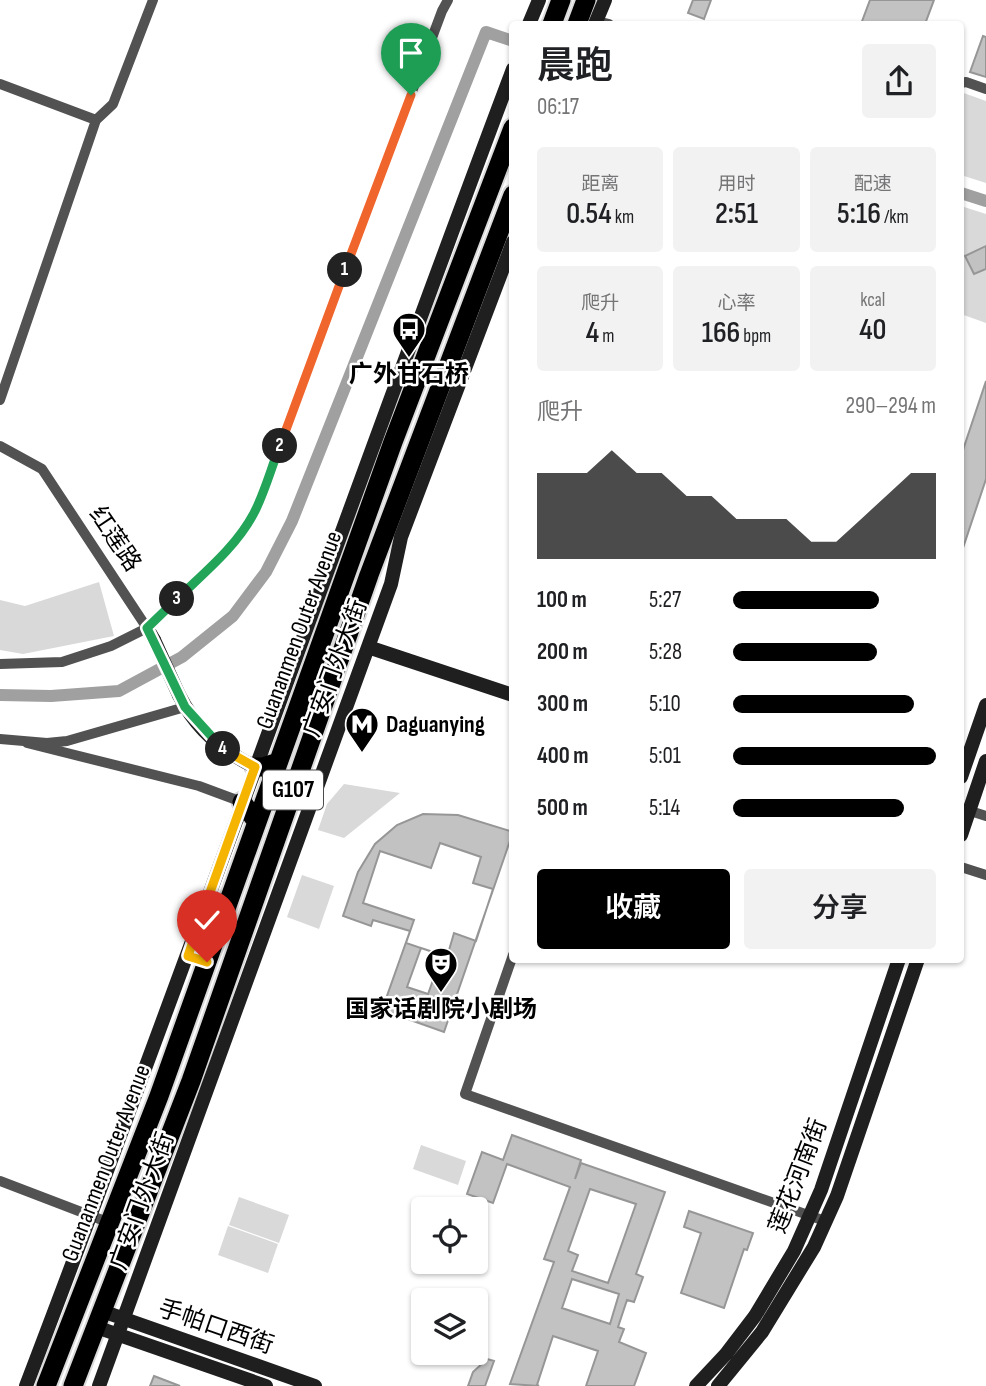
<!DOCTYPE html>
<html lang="zh">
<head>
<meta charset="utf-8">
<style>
	:root { --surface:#fff; --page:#f2f2f2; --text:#202124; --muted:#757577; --accent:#000 }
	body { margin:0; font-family:"Sofia Sans Condensed","Noto Sans SC",sans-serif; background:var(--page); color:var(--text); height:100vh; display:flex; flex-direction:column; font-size:26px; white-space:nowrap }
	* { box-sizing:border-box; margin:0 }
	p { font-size:23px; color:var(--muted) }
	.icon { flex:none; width:38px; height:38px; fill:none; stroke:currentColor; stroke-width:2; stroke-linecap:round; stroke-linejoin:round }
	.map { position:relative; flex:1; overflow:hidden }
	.drawer { position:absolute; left:509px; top:21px; width:455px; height:942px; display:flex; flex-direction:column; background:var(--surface); border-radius:7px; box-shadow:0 2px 5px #0004 }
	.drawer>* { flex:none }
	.fabs { position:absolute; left:411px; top:1197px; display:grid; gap:14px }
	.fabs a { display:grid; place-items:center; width:77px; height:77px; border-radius:7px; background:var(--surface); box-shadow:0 2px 5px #0004; font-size:35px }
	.pin { position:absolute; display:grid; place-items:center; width:60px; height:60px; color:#fff; margin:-72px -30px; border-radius:50% 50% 50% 0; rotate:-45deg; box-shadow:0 0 7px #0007 }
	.pin .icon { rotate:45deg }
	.km { position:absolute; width:35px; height:35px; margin:-18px; border-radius:50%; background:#222; color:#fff; font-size:19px; line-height:35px; text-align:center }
	.round { display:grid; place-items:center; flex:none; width:74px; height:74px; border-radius:7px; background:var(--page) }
	.overview { display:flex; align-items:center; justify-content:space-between; height:119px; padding:0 28px }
	h1 { font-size:38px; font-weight:600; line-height:52px }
	.metrics { display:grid; grid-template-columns:repeat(3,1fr); gap:10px; height:119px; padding:7px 28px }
	.metrics div { display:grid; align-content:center; border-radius:7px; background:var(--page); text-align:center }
	.metrics b { font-size:30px; font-weight:600 }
	.metrics small { font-size:19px; font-weight:400 }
	.metrics p { font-size:19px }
	.chart { height:196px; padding:14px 28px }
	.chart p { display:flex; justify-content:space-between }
	.chart svg { width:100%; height:126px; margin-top:7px; fill:var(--accent); opacity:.7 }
	.button { display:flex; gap:14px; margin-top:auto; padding:14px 28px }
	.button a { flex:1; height:80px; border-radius:7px; background:var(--accent); color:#fff; font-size:28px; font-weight:600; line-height:80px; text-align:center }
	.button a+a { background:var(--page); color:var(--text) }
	ul { padding:0 28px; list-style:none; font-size:23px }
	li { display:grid; grid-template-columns:112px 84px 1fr; align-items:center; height:52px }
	li i { height:18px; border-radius:9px; background:var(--accent) }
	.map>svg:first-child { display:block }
</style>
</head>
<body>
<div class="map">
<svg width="986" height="1386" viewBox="0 0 986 1386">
	<rect width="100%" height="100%" fill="#fff"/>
	<path fill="#d9d9d9" d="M 961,92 L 986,101 L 986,183 L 961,175 Z
		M 961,206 L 986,214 L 986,323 L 961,314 Z
		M 99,582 L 114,636 L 23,654 L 0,650 L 0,600 L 25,606 Z
		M 344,784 L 400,793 L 344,838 L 318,830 L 327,804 Z
		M 302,875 L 334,886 L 319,929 L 287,917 Z
		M 421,1145 L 466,1161 L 458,1185 L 413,1169 Z
		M 239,1197 L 289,1215 L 279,1243 L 229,1225 Z
		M 228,1226 L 278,1244 L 268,1273 L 218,1255 Z"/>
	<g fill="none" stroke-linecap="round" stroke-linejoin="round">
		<path stroke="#a0a0a0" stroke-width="12" d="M 961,193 L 986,201
			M 0,695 L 51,696 L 119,691 L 182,657 L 233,616 L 266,572 L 292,521 L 486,32 L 513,41"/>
	</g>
	<path fill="#c2c2c2" stroke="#969696" stroke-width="2" fill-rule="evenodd" d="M 693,0 L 711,0 L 704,19 L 688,13 Z
		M 870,0 L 934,0 L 925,24 L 861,24 Z
		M 983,36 L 986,37 L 986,77 L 970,72 Z
		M 986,246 L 986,269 L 974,274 L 965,256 Z
		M 986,381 L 986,479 L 961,554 L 961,456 Z
		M 423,814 L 458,815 L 513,832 L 444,1032 L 382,1010 L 410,931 L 373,920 L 371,926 L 343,916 L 358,872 L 375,844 L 397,825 ZM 421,948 L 442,955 L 428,994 L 407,987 Z
		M 440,843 L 481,857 L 473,883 L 493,889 L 476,941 L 454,933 L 447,957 L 406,943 L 414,920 L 363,903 L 380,851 L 431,868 Z
		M 512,1135 L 581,1160 L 575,1179 L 581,1163 L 665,1192 L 636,1274 L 643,1277 L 634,1302 L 627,1300 L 618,1327 L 624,1329 L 619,1342 L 646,1353 L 634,1386 L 586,1386 L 598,1351 L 553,1336 L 537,1385 L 539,1386 L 510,1384 L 554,1262 L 544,1259 L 570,1187 L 507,1164 L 493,1203 L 467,1194 L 482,1152 L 503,1160 ZM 590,1189 L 636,1204 L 608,1283 L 572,1271 L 578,1255 L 568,1251 ZM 572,1279 L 619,1294 L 610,1324 L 562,1308 Z
		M 689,1211 L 753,1233 L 747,1250 L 744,1249 L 724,1308 L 681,1293 L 701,1233 L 684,1227 Z
		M 487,1359 L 494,1361 L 485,1386 L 468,1386 L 473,1372 Z
		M 154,1376 L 180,1386 L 150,1386 Z"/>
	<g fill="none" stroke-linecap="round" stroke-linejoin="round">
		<defs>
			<path id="highway" d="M 552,24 L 561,0
				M 577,24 L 586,0
				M 255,767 L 263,767 L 278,762
				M 242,802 L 257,822
				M 46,1386 L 159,1096 L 393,442 L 513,128
				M 73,1386 L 191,1081 L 369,575 L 513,195"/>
		</defs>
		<use href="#highway" stroke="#dbdbdb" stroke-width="23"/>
		<path stroke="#525252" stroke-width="10" d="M 597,21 L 609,24
			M 961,83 L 966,82 L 986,89
			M 0,84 L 96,120
			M 0,400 L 96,120 L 113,104 L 153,0
			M 0,446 L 42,469 L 147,628
			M 0,664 L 62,662 L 111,646 L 147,628 L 225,553 L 242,534 L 255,512 L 442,11 L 448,0
			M 0,739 L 47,743 L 67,741 L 185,707
			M 27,743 L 199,786 L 242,802
			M 961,808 L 986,816
			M 961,867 L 986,875
			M 513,955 L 465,1094 L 825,1221
			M 0,1181 L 110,1223"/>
		<path stroke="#1f1f1f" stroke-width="14" d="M 529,24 L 539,0
			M 595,24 L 605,0
			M 147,628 L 154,640
			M 368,647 L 513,695
			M 179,695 C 196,729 222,751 255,767
			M 961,777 L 986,705
			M 961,835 L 986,761
			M 102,1311 L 315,1386
			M 96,1327 L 266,1386
			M 26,1386 C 193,949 348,507 513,69
			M 99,1386 L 391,584 L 401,537 L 513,242
			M 696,1386 L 726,1354 L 755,1316 L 794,1251 L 821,1190 L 899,959
			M 718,1386 L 762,1332 L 814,1247 L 837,1196 L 918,959"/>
		<use href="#highway" stroke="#000" stroke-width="19"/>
		<path stroke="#1f1f1f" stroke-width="14" d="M 154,640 L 179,695"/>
	</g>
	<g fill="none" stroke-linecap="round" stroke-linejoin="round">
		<defs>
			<path id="split-1" d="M 345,270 L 411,95"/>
			<path id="split-2" d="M 280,446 L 345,270"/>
			<path id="split-3" d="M 177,599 C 205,572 236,547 254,513 C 265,492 271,468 280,446"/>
			<path id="split-4" d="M 177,599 L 147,628 L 185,707 L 223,749"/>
			<path id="split-5" d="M 204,909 L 255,767 L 223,749"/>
			<path id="split-6" d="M 204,909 L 188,956 L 207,962"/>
		</defs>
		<use href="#split-1" stroke="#fff" stroke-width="14"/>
		<use href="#split-2" stroke="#fff" stroke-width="14"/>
		<use href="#split-3" stroke="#fff" stroke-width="14"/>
		<use href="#split-4" stroke="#fff" stroke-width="14"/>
		<use href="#split-5" stroke="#fff" stroke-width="14"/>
		<use href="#split-6" stroke="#fff" stroke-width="14"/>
		<use href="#split-1" stroke="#f0652b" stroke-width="9"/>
		<use href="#split-2" stroke="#f0652b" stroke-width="9"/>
		<use href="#split-3" stroke="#22a559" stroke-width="9"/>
		<use href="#split-4" stroke="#22a559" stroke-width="9"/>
		<use href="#split-5" stroke="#f5b400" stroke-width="9"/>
		<use href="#split-6" stroke="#f5b400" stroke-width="9"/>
	</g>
	<defs>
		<symbol id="bus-pin" viewBox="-11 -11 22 30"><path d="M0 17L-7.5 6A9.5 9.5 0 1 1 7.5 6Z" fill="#000" stroke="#fff"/><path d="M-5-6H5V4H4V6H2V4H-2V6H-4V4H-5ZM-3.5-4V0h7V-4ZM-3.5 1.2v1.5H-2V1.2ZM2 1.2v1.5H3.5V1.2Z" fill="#fff"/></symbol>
		<symbol id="metro-pin" viewBox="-11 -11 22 30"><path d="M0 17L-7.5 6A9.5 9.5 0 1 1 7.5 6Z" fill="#000" stroke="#fff"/><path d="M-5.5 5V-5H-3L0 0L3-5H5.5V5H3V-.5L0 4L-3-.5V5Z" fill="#fff"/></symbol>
		<symbol id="theatre-pin" viewBox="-11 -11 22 30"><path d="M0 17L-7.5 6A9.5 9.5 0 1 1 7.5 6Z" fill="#000" stroke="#fff"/><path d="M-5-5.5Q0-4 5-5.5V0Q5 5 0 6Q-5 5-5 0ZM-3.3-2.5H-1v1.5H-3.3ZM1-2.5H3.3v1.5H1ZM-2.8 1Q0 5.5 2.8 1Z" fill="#fff"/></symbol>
	</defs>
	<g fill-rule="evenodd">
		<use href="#bus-pin" x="390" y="310" width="38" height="52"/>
		<use href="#metro-pin" x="343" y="705" width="38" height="52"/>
		<use href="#theatre-pin" x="422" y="945" width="38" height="52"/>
	</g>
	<g text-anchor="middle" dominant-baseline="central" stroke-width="5" stroke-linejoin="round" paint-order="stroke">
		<rect fill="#fff" stroke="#4c4c4c" stroke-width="2" x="263" y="770.5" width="60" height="39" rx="5"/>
		<g font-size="23" font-weight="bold" fill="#000">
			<text x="293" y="790">G107</text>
		</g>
		<g font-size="24" font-weight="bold" fill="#000" stroke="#fff">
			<text x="409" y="374">广外甘石桥</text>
			<text x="386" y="724" text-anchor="start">Daguanying</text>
			<text x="441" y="1009">国家话剧院小剧场</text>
		</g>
		<g font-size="24" fill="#000" stroke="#fff">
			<text transform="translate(115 539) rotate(56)">红莲路</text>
			<text transform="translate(299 630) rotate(-70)">Guananmen Outer Avenue</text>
			<text transform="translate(335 668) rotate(-70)">广安门外大街</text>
			<text transform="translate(106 1163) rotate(-69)">Guananmen Outer Avenue</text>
			<text transform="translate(798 1176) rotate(-69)">莲花河南街</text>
			<text transform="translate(142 1201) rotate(-70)">广安门外大街</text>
			<text transform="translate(216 1327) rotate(19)">手帕口西街</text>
		</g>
	</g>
</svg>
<div class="fabs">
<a><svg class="icon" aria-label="locate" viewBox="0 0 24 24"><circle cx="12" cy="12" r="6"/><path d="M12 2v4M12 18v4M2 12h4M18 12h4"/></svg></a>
<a><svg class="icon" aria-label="layers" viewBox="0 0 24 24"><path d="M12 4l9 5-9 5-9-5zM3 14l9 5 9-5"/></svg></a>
</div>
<div class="pin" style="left:411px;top:95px;background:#1e9e55"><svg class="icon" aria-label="arrive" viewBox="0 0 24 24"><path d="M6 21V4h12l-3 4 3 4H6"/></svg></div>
<div class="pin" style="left:207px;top:962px;background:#d93025"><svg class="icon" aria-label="check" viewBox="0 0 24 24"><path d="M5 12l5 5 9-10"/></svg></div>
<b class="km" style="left:345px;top:270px">1</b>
<b class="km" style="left:280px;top:446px">2</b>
<b class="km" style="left:177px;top:599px">3</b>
<b class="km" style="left:223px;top:749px">4</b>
<section class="drawer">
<div class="overview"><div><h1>晨跑</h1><p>06:17</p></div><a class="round"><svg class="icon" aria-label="share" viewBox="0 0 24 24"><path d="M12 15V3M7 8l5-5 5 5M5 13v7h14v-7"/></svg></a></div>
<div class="metrics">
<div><p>距离</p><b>0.54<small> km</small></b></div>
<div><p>用时</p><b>2:51</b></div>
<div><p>配速</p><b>5:16<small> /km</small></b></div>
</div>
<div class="metrics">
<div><p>爬升</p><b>4<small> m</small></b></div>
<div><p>心率</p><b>166<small> bpm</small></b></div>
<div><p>kcal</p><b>40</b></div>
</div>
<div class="chart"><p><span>爬升</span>290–294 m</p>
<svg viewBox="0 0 160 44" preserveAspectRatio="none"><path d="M0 44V14L10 14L20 14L30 6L40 14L50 14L60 22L70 22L80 30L90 30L100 30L110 38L120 38L130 30L140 22L150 14L160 14V44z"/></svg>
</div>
<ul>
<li><b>100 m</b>5:27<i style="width:72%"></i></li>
<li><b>200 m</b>5:28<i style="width:71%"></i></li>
<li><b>300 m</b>5:10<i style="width:89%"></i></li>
<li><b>400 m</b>5:01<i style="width:100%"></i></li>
<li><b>500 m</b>5:14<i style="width:84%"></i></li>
</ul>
<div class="button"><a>收藏</a><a>分享</a></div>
</section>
</div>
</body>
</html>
